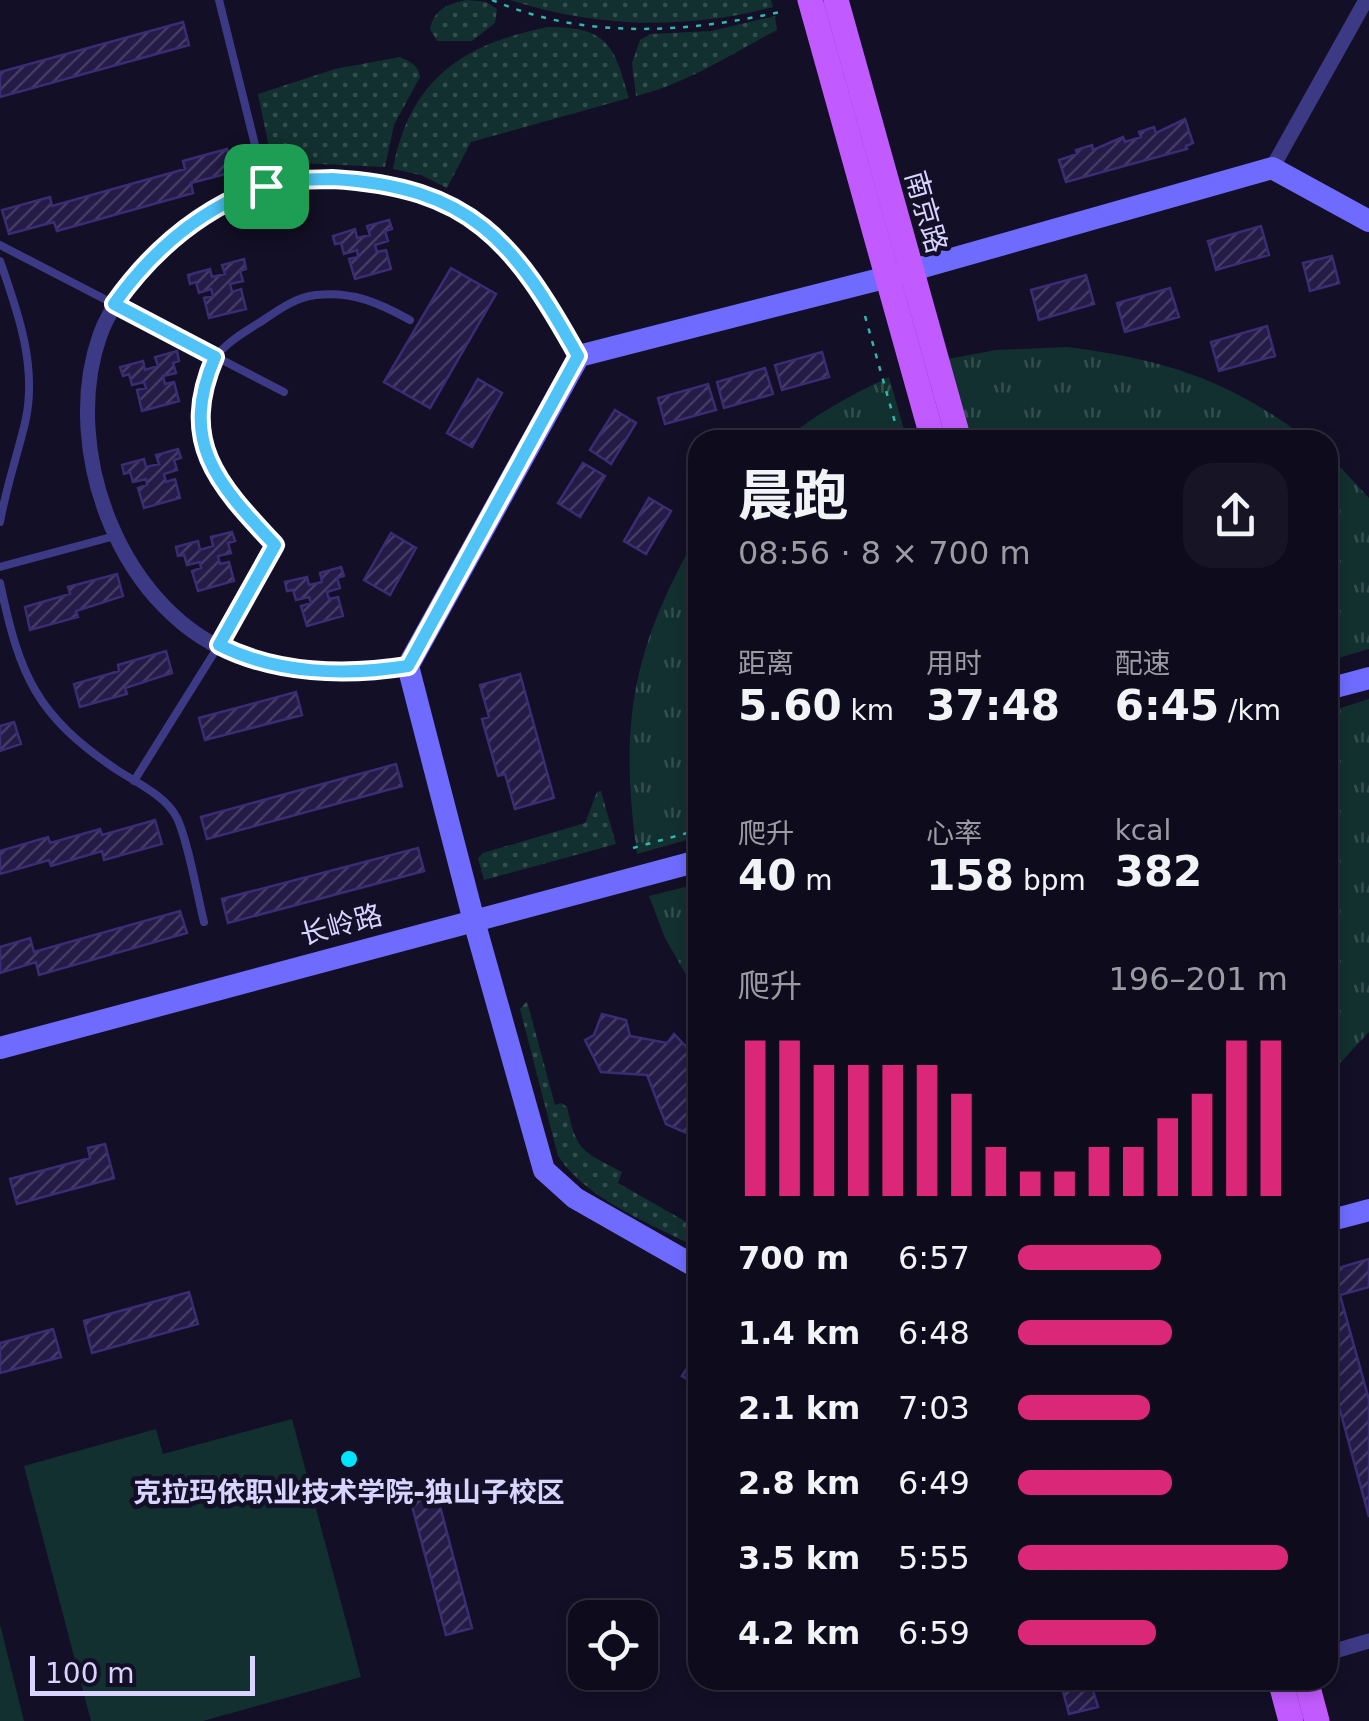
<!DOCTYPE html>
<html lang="zh">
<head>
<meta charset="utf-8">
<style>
	:root { --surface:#0e0b1c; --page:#171425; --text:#f1f3f6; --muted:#9b9ba3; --line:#2e2b3b; --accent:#db2777 }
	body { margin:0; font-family:"DejaVu Sans","Noto Sans SC",sans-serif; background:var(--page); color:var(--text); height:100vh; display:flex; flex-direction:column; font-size:38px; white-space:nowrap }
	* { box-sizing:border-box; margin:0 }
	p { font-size:32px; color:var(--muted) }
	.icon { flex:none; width:55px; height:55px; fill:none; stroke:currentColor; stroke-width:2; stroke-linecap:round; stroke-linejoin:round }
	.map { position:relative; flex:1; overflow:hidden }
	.drawer { position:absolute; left:688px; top:430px; width:650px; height:1260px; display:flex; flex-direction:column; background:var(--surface); border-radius:30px; box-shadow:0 5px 15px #0003,0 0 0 2px var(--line) }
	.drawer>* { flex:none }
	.fabs { position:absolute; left:568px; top:1600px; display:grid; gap:20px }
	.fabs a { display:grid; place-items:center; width:90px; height:90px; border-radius:20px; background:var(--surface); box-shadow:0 5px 15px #0003,0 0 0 2px var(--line); font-size:50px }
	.scale { position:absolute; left:30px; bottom:25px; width:225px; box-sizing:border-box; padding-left:10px; border:5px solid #d9d4ff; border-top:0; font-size:28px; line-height:35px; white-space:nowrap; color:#d9d4ff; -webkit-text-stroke:8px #130f26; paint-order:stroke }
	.pin { position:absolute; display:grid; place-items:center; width:85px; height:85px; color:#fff; margin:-42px; border-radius:20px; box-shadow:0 5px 15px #0006 }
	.round { display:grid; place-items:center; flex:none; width:105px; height:105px; border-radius:30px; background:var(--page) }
	.headline { display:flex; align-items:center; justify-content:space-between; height:170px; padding:0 50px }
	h1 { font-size:55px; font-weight:700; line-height:75px }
	.metrics { display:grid; grid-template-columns:repeat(3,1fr); gap:15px; height:170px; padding:10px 50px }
	.metrics div { display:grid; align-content:center }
	.metrics b { font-size:42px; font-weight:700 }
	.metrics small { font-size:28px; font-weight:400 }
	.metrics p { font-size:28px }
	.chart { height:280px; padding:20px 50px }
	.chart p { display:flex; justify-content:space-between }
	.chart svg { width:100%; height:180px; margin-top:10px; stroke:var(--accent); stroke-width:6 }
	ul { padding:0 50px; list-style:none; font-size:32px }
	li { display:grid; grid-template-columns:160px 120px 1fr; align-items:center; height:75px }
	li i { height:25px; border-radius:12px; background:var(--accent) }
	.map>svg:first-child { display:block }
</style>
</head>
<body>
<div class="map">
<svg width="1369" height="1721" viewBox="0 0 1369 1721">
	<defs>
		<pattern id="grass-dots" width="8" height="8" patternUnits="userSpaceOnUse" patternTransform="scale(2.5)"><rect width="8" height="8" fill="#12302f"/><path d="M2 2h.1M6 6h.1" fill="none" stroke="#344d4e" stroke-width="1.8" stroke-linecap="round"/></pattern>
		<pattern id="park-tufts" width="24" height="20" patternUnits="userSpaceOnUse" patternTransform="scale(2.5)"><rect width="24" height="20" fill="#12302f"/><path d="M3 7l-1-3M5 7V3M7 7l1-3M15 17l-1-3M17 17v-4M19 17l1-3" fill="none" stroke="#344d4e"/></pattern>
		<pattern id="building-hatch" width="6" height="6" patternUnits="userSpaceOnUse" patternTransform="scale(2.5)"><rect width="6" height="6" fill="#241b47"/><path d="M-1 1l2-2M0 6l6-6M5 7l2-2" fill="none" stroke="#433b63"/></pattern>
	</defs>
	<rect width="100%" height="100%" fill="#130f26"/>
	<path fill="url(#grass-dots)" d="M 468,0 L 486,2 L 497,9 L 495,23 L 472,41 L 437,41 L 430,29 C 434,9 449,3 468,0 Z
		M 510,0 L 771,0 L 773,7 C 687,30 596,28 510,0 Z
		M 775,16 L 777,30 C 731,54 686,84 636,96 L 632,63 L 640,40 L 650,34 L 711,31 Z
		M 548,27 C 608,27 614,45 629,98 L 471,142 L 447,188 L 421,175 L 393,169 C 410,79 463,44 548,27 Z
		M 400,57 C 410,62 419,65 420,77 L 394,125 L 385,167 L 277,162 L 270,152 L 258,94 L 335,69 Z
		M 601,791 L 616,844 L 484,880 L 478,858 L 483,853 L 585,823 L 597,792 Z
		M 527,1001 L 555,1105 L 561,1103 L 567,1107 C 577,1152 582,1151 622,1172 L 618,1183 L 697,1228 L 697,1248 C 651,1223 588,1201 558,1156 L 520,1009 Z"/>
	<path fill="url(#park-tufts)" d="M 1067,347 C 1167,360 1227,379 1309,440 L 967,440 L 942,360 L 996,350 Z
		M 889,377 L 907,440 L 785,440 C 815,414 853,394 889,377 Z
		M 1328,454 L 1369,498 L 1369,649 L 1328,661 Z
		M 697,535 L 697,837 L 637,854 C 619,723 632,650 697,535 Z
		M 1369,699 L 1369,1032 L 1328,1076 L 1328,712 Z
		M 697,884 L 698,884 L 697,994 L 665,938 L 649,896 Z"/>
	<path fill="#12302f" d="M 292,1419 L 361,1677 L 203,1721 L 91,1721 L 24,1466 L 156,1429 L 163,1454 Z
		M 0,1624 L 24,1721 L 0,1721 Z"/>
	<path fill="url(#building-hatch)" stroke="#3b2d73" stroke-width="2.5" d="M 183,22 L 189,45 L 0,97 L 0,72 Z
		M 1185,119 L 1193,143 L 1186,146 L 1187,149 L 1066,182 L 1059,160 L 1077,154 L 1076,150 L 1092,145 L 1093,150 L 1123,137 L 1125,142 L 1141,137 L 1139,132 L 1154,127 L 1156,133 Z
		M 227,149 L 233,172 L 191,183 L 193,193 L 57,231 L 54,222 L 9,234 L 2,210 L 50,197 L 52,206 L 185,169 L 183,161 Z
		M 389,220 L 392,229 L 385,231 L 388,241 L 375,245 L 377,252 L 386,250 L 391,269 L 355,279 L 349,259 L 358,257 L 357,250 L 344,254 L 341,243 L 335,244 L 333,236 L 355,229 L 357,238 L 370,235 L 367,226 Z
		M 1261,226 L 1269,255 L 1216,270 L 1208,241 Z
		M 1332,256 L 1339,283 L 1310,291 L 1303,263 Z
		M 244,259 L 246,269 L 240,271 L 243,281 L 230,284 L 232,292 L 241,289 L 246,309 L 209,318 L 204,298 L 213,296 L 211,289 L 199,293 L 196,282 L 190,284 L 188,275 L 210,269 L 212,277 L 225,274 L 222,265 Z
		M 451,268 L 496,294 L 430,408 L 384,382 Z
		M 1086,275 L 1094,304 L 1039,320 L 1031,290 Z
		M 1170,288 L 1179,317 L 1125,332 L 1117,303 Z
		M 1267,326 L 1275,356 L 1219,371 L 1211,342 Z
		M 177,351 L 179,361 L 173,363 L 176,373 L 163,376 L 165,384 L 174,382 L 179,401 L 142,411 L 137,390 L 146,388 L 144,382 L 132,385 L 129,374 L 123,376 L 120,367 L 143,361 L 145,370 L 158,366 L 155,357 Z
		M 822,352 L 829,377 L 782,390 L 775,365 Z
		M 765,368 L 773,394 L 724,408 L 717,382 Z
		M 478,379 L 502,393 L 472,447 L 447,433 Z
		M 708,384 L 716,410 L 665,424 L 658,398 Z
		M 615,410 L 636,423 L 611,464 L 590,450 Z
		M 178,449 L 181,458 L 174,460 L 177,470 L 164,474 L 166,482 L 175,479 L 180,498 L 144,508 L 138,488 L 147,485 L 146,479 L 133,482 L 130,472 L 124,474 L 122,465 L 144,459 L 146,467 L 159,464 L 156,455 Z
		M 583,463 L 605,476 L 580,517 L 558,503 Z
		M 649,498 L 671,511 L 646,554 L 624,541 Z
		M 232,532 L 235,541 L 228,543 L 231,553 L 218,556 L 220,564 L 229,562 L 234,581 L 198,591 L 192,571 L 201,568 L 200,562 L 187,565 L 184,555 L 178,556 L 176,547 L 198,541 L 200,550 L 213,546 L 211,537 Z
		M 391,533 L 416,548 L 390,595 L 364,580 Z
		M 341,567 L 344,576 L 337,578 L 340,588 L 327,592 L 329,599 L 338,597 L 343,616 L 307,626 L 301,606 L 311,603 L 309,597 L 296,600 L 293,590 L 287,591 L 285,582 L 307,577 L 309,585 L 322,582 L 320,573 Z
		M 117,574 L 123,596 L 76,611 L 78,617 L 30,630 L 25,607 L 70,594 L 68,587 Z
		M 166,651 L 172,673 L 125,688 L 127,694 L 80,707 L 74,684 L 119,671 L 118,665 Z
		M 520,674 L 554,798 L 515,809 L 505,774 L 498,776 L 482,719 L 489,717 L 480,685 Z
		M 296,692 L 302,715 L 205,740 L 199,718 Z
		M 14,722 L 21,744 L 0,751 L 0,726 Z
		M 396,764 L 402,786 L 207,839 L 201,817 Z
		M 155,820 L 162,844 L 104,860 L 102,851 L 51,866 L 49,860 L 0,874 L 0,851 L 48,837 L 50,843 L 100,829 L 102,835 Z
		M 418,848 L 424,871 L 228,923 L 222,899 Z
		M 180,911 L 187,933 L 39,975 L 36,962 L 0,973 L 0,947 L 30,938 L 34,952 Z
		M 602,1014 L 626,1020 L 630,1036 L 667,1043 L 674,1034 L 698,1059 L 698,1138 L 666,1124 L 647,1075 L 601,1072 L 585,1040 L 594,1035 Z
		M 105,1144 L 114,1178 L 17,1204 L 10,1179 L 90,1158 L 88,1148 Z
		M 1369,1259 L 1369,1287 L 1340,1295 L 1369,1400 L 1369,1517 L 1328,1366 L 1328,1271 Z
		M 189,1292 L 198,1324 L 92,1353 L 84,1321 Z
		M 53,1329 L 61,1357 L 0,1373 L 0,1343 Z
		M 698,1351 L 698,1385 L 682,1376 Z
		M 436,1491 L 472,1628 L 446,1635 L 410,1498 Z
		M 1060,1680 L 1090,1680 L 1098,1707 L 1069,1714 Z"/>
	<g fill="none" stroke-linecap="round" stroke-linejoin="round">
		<path stroke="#2fb8b0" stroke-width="2.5" stroke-dasharray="5 8" stroke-linecap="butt" d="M 492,0 C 585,40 684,33 780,12
			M 865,316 L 900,440
			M 633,848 L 698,830"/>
		<path stroke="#3d3a85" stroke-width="8" d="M 219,0 L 265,185
			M 0,245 L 284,392
			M 0,261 C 18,312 38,368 25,423 C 17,456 6,488 0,522
			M 0,567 L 115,536
			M 0,583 C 20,677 36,715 117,770 C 137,783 166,796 177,818 C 188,841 197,894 204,922
			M 134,781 L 219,645 L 275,545 C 248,516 215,487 203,448 C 195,421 199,383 214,359 C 225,343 246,331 262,321 C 278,310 296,297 316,295 C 353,291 379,303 410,320"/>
		<path stroke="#3d3a85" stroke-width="15" d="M 1272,168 L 1366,0
			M 408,666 C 354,675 295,675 243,657 C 122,617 59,451 100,335 C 122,275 201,203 263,187 C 328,170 410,178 468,214 C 515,243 552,309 579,356
			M 1328,1653 L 1369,1641"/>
		<path stroke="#6f6bff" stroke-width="22" d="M 1328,689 L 1369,678
			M 0,1048 L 698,861
			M 1328,1221 L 1369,1210
			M 698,1268 L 575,1198 L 544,1170 L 474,921 L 408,666 L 579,356 L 888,277 L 1272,168 L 1369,221"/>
		<path stroke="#c25bff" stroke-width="25" d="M 810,0 L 933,440
			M 836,0 L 959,440
			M 1280,1680 L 1291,1721
			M 1306,1680 L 1317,1721"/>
	</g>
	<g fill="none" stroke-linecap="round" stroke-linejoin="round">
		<defs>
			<path id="route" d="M 332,179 C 471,187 514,241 578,356 L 408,666 C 345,676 276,674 219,645 L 275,545 C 218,484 178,443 215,357 L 114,304 C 150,253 197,212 256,189 C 280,179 307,180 332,179 Z"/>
		</defs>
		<use href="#route" stroke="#fff" stroke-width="20"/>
		<use href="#route" stroke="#4fc3f7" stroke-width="12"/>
	</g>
	<circle fill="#00e5ff" stroke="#130f26" stroke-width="4" cx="349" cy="1459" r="10"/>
	<g text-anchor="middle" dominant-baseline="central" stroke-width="9" stroke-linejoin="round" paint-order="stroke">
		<g font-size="28" fill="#d9d4ff" stroke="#130f26">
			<text transform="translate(926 212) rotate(74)">南京路</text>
			<text transform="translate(341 925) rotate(-15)">长岭路</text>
		</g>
		<g font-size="28" font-weight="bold" fill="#d9d4ff" stroke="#130f26">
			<text x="349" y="1492">克拉玛依职业技术学院-独山子校区</text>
		</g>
	</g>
</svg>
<div class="fabs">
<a><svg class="icon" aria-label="locate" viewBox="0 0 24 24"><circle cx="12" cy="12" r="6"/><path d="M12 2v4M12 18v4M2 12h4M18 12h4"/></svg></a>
</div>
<div class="scale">100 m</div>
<div class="pin" style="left:266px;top:186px;background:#1e9e55"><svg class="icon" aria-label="arrive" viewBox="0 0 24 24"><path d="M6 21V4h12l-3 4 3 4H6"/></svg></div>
<section class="drawer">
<div class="headline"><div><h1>晨跑</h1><p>08:56 · 8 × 700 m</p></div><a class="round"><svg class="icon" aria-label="share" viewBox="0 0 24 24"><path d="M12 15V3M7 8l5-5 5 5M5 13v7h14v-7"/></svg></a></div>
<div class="metrics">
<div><p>距离</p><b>5.60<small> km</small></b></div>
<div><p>用时</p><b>37:48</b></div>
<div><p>配速</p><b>6:45<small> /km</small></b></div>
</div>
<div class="metrics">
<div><p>爬升</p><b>40<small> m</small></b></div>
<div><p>心率</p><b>158<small> bpm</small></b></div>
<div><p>kcal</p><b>382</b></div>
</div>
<div class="chart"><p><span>爬升</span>196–201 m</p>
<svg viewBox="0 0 160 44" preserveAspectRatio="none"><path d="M5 44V6M15 44V6M25 44V12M35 44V12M45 44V12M55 44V12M65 44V19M75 44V32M85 44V38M95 44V38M105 44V32M115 44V32M125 44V25M135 44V19M145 44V6M155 44V6"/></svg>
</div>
<ul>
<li><b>700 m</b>6:57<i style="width:53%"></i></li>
<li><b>1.4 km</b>6:48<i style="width:57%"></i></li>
<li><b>2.1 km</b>7:03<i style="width:49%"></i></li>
<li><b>2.8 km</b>6:49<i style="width:57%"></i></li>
<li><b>3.5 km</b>5:55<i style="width:100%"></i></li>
<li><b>4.2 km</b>6:59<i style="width:51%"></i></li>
</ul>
</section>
</div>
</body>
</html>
